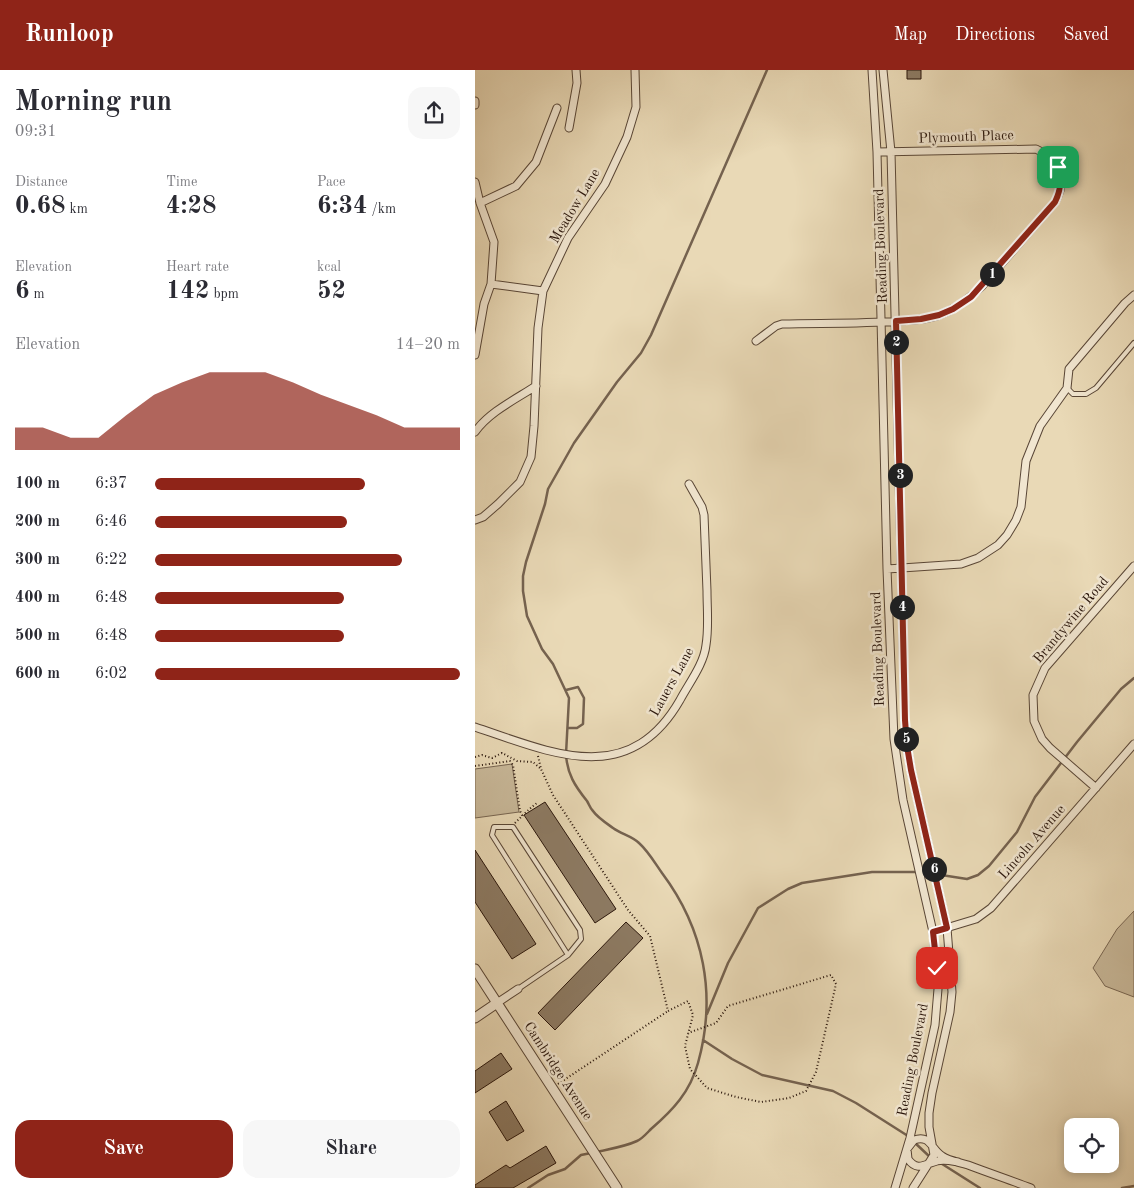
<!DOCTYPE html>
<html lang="en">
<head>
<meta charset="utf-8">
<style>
	:root { --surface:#fff; --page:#f7f7f7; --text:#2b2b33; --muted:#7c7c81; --accent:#8f2418 }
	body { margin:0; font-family:"Old Standard TT",serif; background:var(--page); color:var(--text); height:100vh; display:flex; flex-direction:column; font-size:19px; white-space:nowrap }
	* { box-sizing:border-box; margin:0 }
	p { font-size:16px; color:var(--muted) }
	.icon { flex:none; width:28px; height:28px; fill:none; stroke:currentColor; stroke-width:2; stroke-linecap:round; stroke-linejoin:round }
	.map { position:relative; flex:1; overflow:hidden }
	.side { display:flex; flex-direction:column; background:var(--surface); width:475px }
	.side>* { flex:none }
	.buttons { position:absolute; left:589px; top:1048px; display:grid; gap:10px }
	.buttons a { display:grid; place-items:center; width:55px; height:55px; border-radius:10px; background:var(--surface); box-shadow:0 2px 8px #0003; font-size:25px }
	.pin { position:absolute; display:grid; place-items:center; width:42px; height:42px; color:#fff; margin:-21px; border-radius:10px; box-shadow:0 2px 8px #0006 }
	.km { position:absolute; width:25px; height:25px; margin:-12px; border-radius:50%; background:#222; color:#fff; font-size:14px; line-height:25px; text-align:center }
	.round { display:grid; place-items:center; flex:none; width:52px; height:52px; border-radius:15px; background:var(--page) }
	.overview { display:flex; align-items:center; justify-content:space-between; height:85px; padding:0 15px }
	h1 { font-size:28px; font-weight:800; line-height:38px }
	.metrics { display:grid; grid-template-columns:repeat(3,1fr); gap:8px; height:85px; padding:5px 15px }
	.metrics div { display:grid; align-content:center }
	.metrics b { font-size:25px; font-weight:800 }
	.metrics small { font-size:14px; font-weight:400 }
	.metrics p { font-size:14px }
	.chart { height:140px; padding:10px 15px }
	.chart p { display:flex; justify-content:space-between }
	.chart svg { width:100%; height:90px; margin-top:5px; fill:var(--accent); opacity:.7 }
	.primary-button { display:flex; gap:10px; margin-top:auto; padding:10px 15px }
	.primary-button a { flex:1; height:58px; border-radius:15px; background:var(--accent); color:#fff; font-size:20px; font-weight:800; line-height:58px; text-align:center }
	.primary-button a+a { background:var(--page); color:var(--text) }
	ul { padding:0 15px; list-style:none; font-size:16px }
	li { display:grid; grid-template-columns:80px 60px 1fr; align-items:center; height:38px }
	li i { height:12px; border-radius:6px; background:var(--accent) }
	header { display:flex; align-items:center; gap:30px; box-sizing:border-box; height:70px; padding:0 25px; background:var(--accent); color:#fff }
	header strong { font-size:24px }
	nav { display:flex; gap:28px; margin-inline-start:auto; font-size:18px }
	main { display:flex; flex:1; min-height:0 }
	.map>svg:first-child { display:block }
</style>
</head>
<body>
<header>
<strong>Runloop</strong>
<nav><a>Map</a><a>Directions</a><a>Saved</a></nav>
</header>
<main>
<section class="side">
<div class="overview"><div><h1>Morning run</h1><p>09:31</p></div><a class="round"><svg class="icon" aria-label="share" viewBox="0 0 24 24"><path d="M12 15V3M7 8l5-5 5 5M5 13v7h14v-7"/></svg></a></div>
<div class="metrics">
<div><p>Distance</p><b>0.68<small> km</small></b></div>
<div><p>Time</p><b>4:28</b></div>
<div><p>Pace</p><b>6:34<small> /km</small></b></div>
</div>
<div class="metrics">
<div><p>Elevation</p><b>6<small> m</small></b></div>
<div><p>Heart rate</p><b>142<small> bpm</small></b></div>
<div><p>kcal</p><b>52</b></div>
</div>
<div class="chart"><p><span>Elevation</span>14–20 m</p>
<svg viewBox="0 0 160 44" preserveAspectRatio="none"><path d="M0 44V33L10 33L20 38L30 38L40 27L50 17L60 11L70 6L80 6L90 6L100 11L110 17L120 22L130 27L140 33L150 33L160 33V44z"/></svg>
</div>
<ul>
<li><b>100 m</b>6:37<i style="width:69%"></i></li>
<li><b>200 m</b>6:46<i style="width:63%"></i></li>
<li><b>300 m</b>6:22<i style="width:81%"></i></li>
<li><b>400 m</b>6:48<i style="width:62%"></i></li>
<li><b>500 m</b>6:48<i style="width:62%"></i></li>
<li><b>600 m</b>6:02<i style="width:100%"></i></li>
</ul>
<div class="primary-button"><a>Save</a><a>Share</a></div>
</section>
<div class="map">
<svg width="659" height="1118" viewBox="0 0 659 1118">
	<rect width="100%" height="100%" fill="#e9d9b6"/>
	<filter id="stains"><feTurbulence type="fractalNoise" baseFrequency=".004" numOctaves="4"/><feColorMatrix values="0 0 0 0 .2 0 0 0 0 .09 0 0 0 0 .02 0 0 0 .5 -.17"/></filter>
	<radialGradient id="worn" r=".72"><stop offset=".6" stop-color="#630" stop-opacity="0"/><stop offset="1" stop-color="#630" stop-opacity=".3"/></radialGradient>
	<path fill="#c8b899" stroke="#786652" d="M 37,694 L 44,742 L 0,748 L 0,699 Z
		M 659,841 L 659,927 L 630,916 L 618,898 L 642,859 Z"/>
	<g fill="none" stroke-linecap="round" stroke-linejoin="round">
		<path stroke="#75624f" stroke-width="2.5" d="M 91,620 L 103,617 L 109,628 L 108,654 L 102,658 L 93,658
			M 232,944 L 253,893 L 283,838 L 313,819 L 327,813 L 397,802 L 447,802 L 492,809 L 503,805 L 514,796 L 542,762 L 560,727 L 602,672 L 646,619 L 659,608
			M 228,970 L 257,989 L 287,1005 L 358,1021 L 381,1033 L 433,1066
			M 439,1072 L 455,1087
			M 121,1082 C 134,1079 149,1077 162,1071 C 167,1069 172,1063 176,1059 C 198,1040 215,1022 223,993 C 242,925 229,859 187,803 C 180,793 173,781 164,773 C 157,766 146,764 138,758 C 131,753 122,747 118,741 C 115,738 114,734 112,731 C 100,716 92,704 91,684 L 94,628 L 78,594 L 67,579 L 52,546 L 48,521 L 48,506 L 51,492 L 70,434 L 73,419 L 99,373 L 142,312 L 166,283 L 176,265 L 292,0
			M 464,1092 L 505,1118
			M 53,1118 L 73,1105 L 90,1099 L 106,1085 L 116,1083
			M 647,1118 L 659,1116"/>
	</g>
	<path fill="#8d7b64" stroke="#29150b" d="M 432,0 L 446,0 L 446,9 L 432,9 Z
		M 70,732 L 141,839 L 120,853 L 49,745 Z
		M 0,780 L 61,874 L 37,889 L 0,832 Z
		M 151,852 L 168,868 L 80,960 L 63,943 Z
		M 26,983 L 37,999 L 0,1023 L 0,1001 Z
		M 31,1031 L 49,1061 L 32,1071 L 14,1042 Z
		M 71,1076 L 81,1093 L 38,1118 L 0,1118 L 0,1115 L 31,1095 L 35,1098 Z"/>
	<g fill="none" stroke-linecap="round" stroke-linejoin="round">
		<defs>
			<path id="service" d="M 592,318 L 598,324 L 611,324 L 621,318 L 659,273
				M 43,919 L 93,885 L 106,869 L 105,860 L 38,757 L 19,757 L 17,765 L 93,885"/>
			<path id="minor" d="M 397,0 L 402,82 L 412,499 L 419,669 L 428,730 L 458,862 L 463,919 L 460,955 L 435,1068 L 420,1118
				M 408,0 L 416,82 L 430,650 L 432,676 L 436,700 L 472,858 L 477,922 L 475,942 L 457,1023 L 454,1043 L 454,1057 L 459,1085 L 438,1118
				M 0,31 L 0,35
				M 94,58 L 102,13 L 101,0
				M 0,112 L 5,133 L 19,172 L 16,214 L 9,234 L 0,285
				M 5,133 L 41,116 L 61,92 L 82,38
				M 16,214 L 68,221
				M 281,271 L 301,256 L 307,254 C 346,253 385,254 424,251 C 437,250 450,250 462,246 C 480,240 494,229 507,216 L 580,132 C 594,107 584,90 561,79 L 402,82
				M 0,362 C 14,342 41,329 61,316
				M 0,450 L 8,447 L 23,434 L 45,412 L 56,387 L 59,356 L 63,258 L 68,221 L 93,168 L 130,114 L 152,67 L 161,37 L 160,0
				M 412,499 L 486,494 L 503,488 L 523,475 L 532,465 L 541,450 L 546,437 L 551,391 L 565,356 L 592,318 L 594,299 L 650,233 L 659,225
				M 0,657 C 77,683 154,719 205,630 C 214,613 229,594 231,575 C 234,557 232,539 232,521 C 231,496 230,471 229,445 L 227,437 L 214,414
				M 621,718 L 575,678 L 567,669 L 559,651 L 558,625 L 570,598 L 659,496
				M 458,862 L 501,849 L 516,838 L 659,674
				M 22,933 L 43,919
				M 483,1092 C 477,1091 469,1089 462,1091 C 450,1094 442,1102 433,1089 L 432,1079 L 439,1070 C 455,1064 456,1079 467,1086 C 474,1091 484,1092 493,1095 C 514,1103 535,1110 556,1118"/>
			<path id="tertiary" d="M 0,899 L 142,1118
				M 0,948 L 22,933"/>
		</defs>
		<use href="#service" stroke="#594636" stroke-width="6"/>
		<use href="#minor" stroke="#594636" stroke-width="9"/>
		<use href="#tertiary" stroke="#594636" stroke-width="11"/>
		<path stroke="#29150b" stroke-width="2" stroke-dasharray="1 2.5" stroke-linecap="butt" d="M 63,686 L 66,699 L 78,725 L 153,840 L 175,866 L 193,941 L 213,931 L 218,945 L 210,976 L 215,999 L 232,1018 L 261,1027 L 286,1032 L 314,1028 L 331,1021 L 341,1002 L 361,914 L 356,905 L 253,936 L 241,953 L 213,963
			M 0,687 L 7,685 L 17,688 L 27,683 L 42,691 L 58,692 L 66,699
			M 0,696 L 35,691 L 38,695 L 45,741 L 48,747
			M 40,753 C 47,746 54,739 62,733
			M 83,1014 L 193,941"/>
		<use href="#service" stroke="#f1e6d0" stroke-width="4"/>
		<use href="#minor" stroke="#f1e6d0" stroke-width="7"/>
		<use href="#tertiary" stroke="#f1e6d0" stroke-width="9"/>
	</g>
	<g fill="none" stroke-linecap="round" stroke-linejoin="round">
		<defs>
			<path id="route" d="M 462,898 L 458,862 L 472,858 L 436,700 L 432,676 L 430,650 L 421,251 L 446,249 L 464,245 L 478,239 L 496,227 L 580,132 C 586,120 587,110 583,97"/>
		</defs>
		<use href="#route" stroke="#fff" stroke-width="10"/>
		<use href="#route" stroke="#8f2418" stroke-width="6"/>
	</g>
	<g text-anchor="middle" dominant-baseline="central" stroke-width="5" stroke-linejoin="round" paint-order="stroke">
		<g font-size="14" fill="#29150b" stroke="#f1e6d0">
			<text transform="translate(491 67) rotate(-2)">Plymouth Place</text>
			<text transform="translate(100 136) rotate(-59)">Meadow Lane</text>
			<text transform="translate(406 176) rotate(-92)">Reading Boulevard</text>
			<text transform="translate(596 550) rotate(-50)">Brandywine Road</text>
			<text transform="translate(403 579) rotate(-92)">Reading Boulevard</text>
			<text transform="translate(197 612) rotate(-61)">Lauers Lane</text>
			<text transform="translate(557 772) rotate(-49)">Lincoln Avenue</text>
			<text transform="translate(438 990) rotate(-79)">Reading Boulevard</text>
			<text transform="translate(83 1001) rotate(57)">Cambridge Avenue</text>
		</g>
	</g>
	<rect width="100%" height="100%" filter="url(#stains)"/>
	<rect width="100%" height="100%" fill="url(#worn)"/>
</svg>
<div class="buttons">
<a><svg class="icon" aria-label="locate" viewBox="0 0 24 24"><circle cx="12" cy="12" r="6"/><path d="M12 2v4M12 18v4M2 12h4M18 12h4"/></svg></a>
</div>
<div class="pin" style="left:583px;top:97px;background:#1e9e55"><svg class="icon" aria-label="arrive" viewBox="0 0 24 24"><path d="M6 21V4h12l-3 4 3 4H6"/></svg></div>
<div class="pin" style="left:462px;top:898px;background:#d93025"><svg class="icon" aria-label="check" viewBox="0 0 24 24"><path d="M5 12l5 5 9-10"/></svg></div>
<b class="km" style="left:517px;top:204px">1</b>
<b class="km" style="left:421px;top:272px">2</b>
<b class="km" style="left:425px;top:405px">3</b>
<b class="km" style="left:427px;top:537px">4</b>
<b class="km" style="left:431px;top:669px">5</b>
<b class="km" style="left:459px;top:799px">6</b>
</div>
</main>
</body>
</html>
